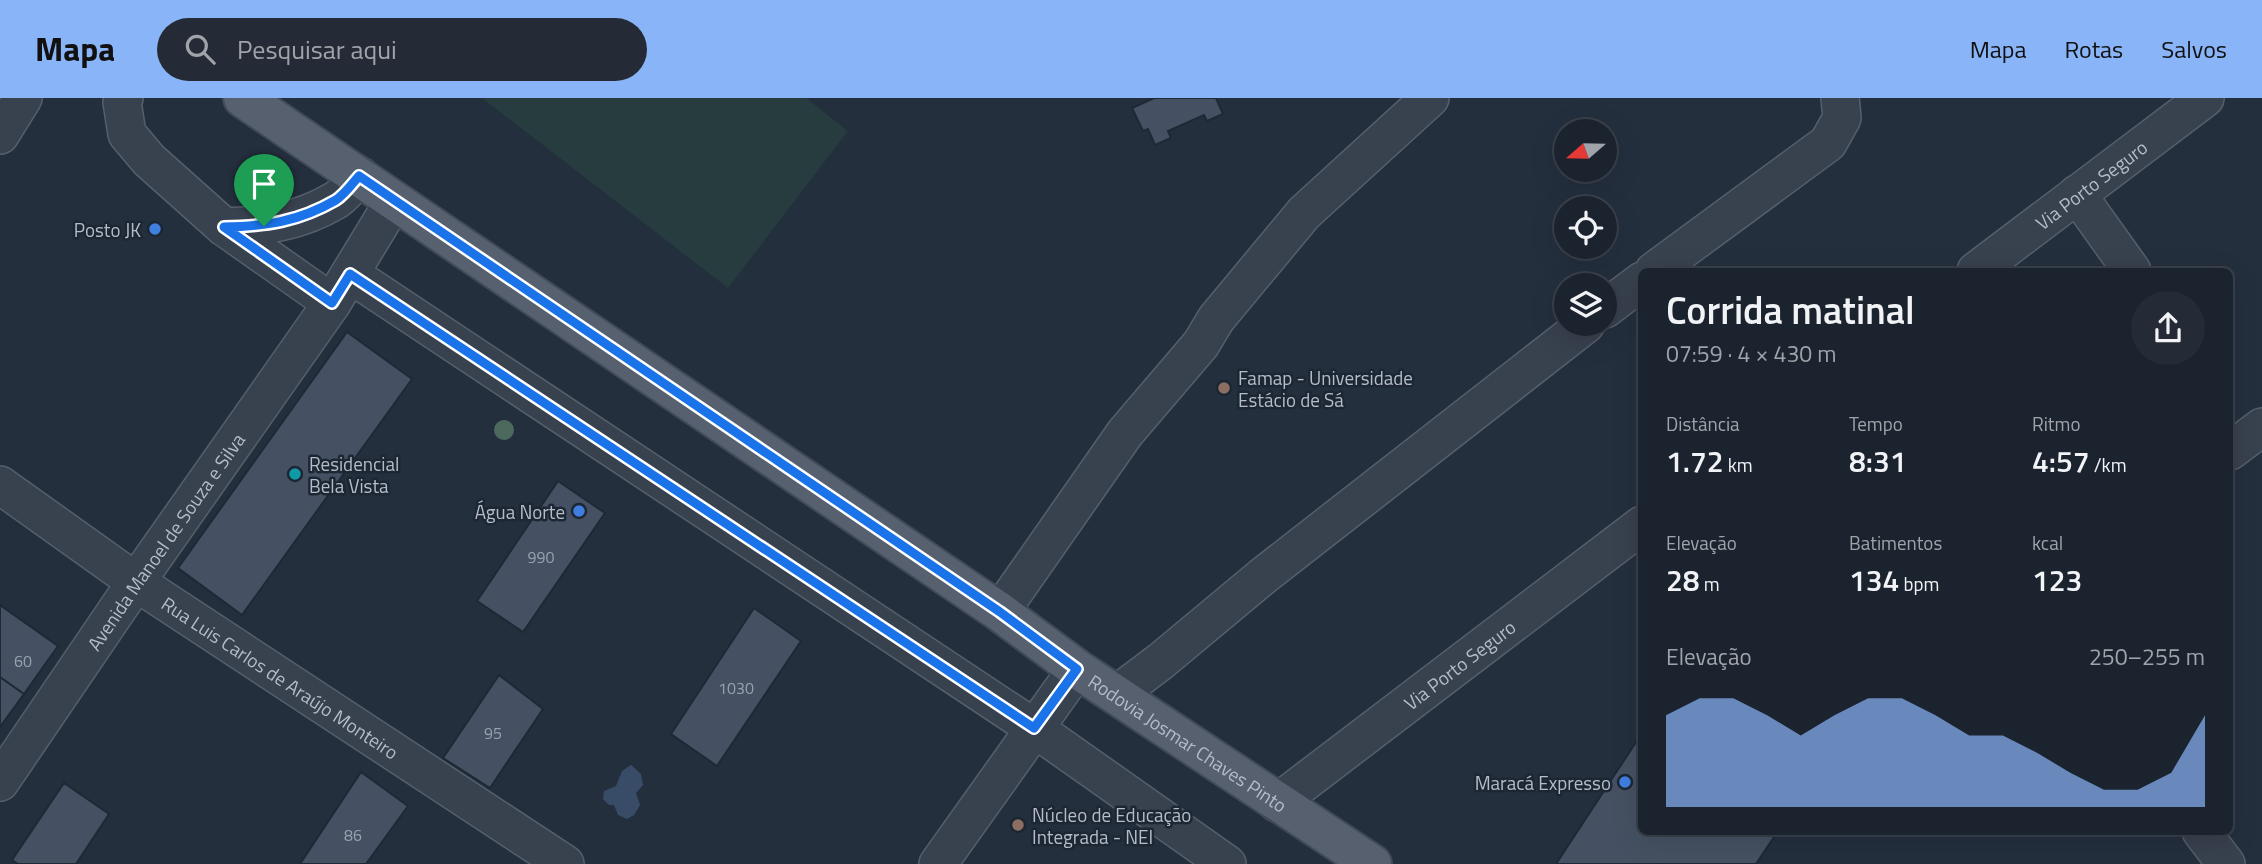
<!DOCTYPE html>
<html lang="pt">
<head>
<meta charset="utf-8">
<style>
	:root { --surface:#1b232e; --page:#242b36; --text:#f1f3f6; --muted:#a0a4aa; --line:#39404a; --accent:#8ab4f8 }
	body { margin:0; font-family:"Titillium Web",sans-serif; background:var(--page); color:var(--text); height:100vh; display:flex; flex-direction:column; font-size:26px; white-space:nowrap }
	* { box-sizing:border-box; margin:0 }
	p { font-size:23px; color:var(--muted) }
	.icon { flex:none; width:38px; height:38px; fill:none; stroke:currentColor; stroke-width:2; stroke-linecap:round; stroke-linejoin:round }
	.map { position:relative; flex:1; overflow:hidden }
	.details { position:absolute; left:1638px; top:170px; width:595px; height:567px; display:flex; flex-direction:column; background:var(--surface); border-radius:10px; box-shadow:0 7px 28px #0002,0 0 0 2px var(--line) }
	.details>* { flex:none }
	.needle { width:46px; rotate:250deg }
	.controls { position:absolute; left:1554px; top:21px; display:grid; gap:14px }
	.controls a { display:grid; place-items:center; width:63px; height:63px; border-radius:50%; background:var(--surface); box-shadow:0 7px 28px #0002,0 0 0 2px var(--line); font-size:35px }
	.pin { position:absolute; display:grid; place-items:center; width:60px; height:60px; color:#fff; margin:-72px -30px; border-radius:50% 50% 50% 0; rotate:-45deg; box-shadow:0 0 7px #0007 }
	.pin .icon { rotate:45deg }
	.round { display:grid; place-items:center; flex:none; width:74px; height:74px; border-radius:37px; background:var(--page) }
	.headline { display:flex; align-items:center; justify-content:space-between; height:119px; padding:0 28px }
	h1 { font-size:38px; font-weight:600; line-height:52px }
	.metrics { display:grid; grid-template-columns:repeat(3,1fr); gap:10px; height:119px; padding:7px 28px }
	.metrics div { display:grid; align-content:center }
	.metrics b { font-size:30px; font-weight:600 }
	.metrics small { font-size:19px; font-weight:400 }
	.metrics p { font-size:19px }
	.chart { height:196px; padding:14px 28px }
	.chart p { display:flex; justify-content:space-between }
	.chart svg { width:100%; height:126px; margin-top:7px; fill:var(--accent); opacity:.7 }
	header { display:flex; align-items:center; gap:42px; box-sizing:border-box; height:98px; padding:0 35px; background:var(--accent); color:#111 }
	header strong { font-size:33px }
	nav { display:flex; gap:38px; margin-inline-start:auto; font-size:24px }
	.search { width:490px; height:63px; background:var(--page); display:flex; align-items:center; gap:18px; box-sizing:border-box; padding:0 24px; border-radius:38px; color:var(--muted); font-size:26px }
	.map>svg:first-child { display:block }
</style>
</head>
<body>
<header>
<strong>Mapa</strong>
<div class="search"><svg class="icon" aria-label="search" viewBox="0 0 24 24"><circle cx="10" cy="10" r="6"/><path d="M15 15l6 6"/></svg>Pesquisar aqui</div>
<nav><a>Mapa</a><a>Rotas</a><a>Salvos</a></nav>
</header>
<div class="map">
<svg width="2262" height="766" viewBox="0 0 2262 766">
	<rect width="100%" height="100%" fill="#242f3e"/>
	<path fill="#263c3f" d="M 482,0 L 806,0 L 848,33 L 728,190 Z"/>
	<path fill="#394c67" d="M 631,667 L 641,676 L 643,687 L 636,695 L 640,707 L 634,717 L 627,721 L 618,717 L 614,707 L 609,707 L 603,701 L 604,693 L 616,688 L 622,673 Z"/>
	<path fill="#455162" stroke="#1f2835" stroke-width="2" d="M 1154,0 L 1216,0 L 1223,16 L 1207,23 L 1204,17 L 1168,33 L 1171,40 L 1155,47 L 1148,31 L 1143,33 L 1132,10 Z
		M 347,234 L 412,281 L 242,517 L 178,470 Z
		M 558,383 L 605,415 L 523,534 L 477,503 Z
		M 0,507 L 58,548 L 24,596 L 0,579 Z
		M 754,510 L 801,543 L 717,668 L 671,636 Z
		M 499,577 L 543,611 L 490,690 L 443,660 Z
		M 0,579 L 24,596 L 0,629 Z
		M 1642,635 L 1642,733 L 1778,733 L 1756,766 L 1556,766 Z
		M 361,674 L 408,708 L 366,766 L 300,766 Z
		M 64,685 L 109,716 L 76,766 L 18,766 L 12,762 Z"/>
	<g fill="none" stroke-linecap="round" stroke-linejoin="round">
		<defs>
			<g id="minor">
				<path d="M 124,0 L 122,4 L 127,36 L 149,62 L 224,129 L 332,205"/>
				<path d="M 0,37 L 23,0"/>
				<path d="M 2077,96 L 2132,173"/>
				<path d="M 224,129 C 266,128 299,124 336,102 C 345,96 352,86 360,78"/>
				<path d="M 1654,173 L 1828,45 L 1842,20 L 1840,0"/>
				<path id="s1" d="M 1976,173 L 2205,0"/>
				<path d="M 350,176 L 1034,630 L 1227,766"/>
				<path d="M 1605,211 L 1642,183"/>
				<path d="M 2230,353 L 2262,329"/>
				<path id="s2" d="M 0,387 L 136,484 L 565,766"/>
				<path d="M 1000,514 L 1125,335 L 1201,246 L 1216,221 L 1304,115 L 1430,0"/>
				<path d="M 1116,597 L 1161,563 L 1263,478 L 1586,226"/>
				<path id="s3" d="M 0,684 L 136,484 L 332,205 L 394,103"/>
				<path id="s4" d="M 1277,705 L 1642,427"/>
				<path d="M 2201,733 L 2226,766"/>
				<path d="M 938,766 L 1077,571"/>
			</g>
			<g id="major">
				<path id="s5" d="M 243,0 L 1000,514 L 1077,571 L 1372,766"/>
			</g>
		</defs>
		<use href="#minor" stroke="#565f6c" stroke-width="40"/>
		<use href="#major" stroke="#414a57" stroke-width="42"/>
		<use href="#minor" stroke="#38414e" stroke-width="37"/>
		<use href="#major" stroke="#56606e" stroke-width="38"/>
	</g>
	<circle fill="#4b6a5d" cx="504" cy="332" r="10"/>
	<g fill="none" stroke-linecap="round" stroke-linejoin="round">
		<defs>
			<path id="route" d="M 359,78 L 1000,514 L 1077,571 L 1034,630 L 350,176 L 332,205 L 224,129 C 266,128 298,124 336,102 C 345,96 352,86 359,78 Z"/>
		</defs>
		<use href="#route" stroke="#fff" stroke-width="14"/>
		<use href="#route" stroke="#1a73e8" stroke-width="9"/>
	</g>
	<g fill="#3f7fe0" stroke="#1d2633" stroke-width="2.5">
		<circle cx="155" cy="131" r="7"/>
		<circle cx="579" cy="413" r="7"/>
		<circle cx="1625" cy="684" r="7"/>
	</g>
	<g fill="#8d6e63" stroke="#1d2633" stroke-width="2.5">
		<circle cx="1224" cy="290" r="7"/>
		<circle cx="1018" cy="727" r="7"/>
	</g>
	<circle fill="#0f9aa8" stroke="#1d2633" stroke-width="2.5" cx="295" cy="376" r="7"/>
	<g text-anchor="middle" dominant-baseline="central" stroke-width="5" stroke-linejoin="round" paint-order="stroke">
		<g font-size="16" fill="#98a1af">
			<text x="541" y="459">990</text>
			<text x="23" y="563">60</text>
			<text x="736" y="590">1030</text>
			<text x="493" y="635">95</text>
			<text x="353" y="737">86</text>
		</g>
		<g font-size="19" fill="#b4bcc9" stroke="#1d2633">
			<text stroke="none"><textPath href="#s1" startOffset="144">Via Porto Seguro</textPath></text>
			<text stroke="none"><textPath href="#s3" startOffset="292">Avenida Manoel de Souza e Silva</textPath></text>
			<text stroke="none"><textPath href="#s4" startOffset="229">Via Porto Seguro</textPath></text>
			<text stroke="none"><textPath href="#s2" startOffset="340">Rua Luis Carlos de Araújo Monteiro</textPath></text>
			<text stroke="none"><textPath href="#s5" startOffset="1144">Rodovia Josmar Chaves Pinto</textPath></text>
		</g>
		<g font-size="19" fill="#b4bcc9" stroke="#1d2633" text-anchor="end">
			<text x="141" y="131">Posto JK</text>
			<text x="1238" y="279" text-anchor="start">Famap - Universidade<tspan x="1238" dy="22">Estácio de Sá</tspan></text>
			<text x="309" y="365" text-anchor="start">Residencial<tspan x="309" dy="22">Bela Vista</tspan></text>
			<text x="565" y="413">Água Norte</text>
			<text x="1611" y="684">Maracá Expresso</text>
			<text x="1032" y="716" text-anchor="start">Núcleo de Educação<tspan x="1032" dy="22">Integrada - NEI</tspan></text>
		</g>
	</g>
</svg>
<div class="controls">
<a><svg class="needle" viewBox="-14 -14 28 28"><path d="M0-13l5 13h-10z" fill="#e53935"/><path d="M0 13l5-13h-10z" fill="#a0a4aa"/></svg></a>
<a><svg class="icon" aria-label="locate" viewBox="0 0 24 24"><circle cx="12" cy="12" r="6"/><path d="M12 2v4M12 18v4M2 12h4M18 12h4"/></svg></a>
<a><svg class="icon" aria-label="layers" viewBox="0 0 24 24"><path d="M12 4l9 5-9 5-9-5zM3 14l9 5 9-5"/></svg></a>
</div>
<div class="pin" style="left:264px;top:128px;background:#1e9e55"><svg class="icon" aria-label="arrive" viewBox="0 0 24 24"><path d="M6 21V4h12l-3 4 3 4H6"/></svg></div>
<section class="details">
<div class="headline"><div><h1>Corrida matinal</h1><p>07:59 · 4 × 430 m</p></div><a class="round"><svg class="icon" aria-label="share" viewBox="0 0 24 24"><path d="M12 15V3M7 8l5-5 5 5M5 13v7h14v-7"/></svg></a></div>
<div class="metrics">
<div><p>Distância</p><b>1.72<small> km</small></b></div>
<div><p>Tempo</p><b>8:31</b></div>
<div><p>Ritmo</p><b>4:57<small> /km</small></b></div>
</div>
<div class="metrics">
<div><p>Elevação</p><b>28<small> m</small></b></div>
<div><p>Batimentos</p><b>134<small> bpm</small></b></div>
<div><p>kcal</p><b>123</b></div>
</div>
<div class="chart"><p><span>Elevação</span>250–255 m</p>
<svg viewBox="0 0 160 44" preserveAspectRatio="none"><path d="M0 44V12L10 6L20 6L30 12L40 19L50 12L60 6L70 6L80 12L90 19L100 19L110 25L120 32L130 38L140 38L150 32L160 12V44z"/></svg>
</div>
</section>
</div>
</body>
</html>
